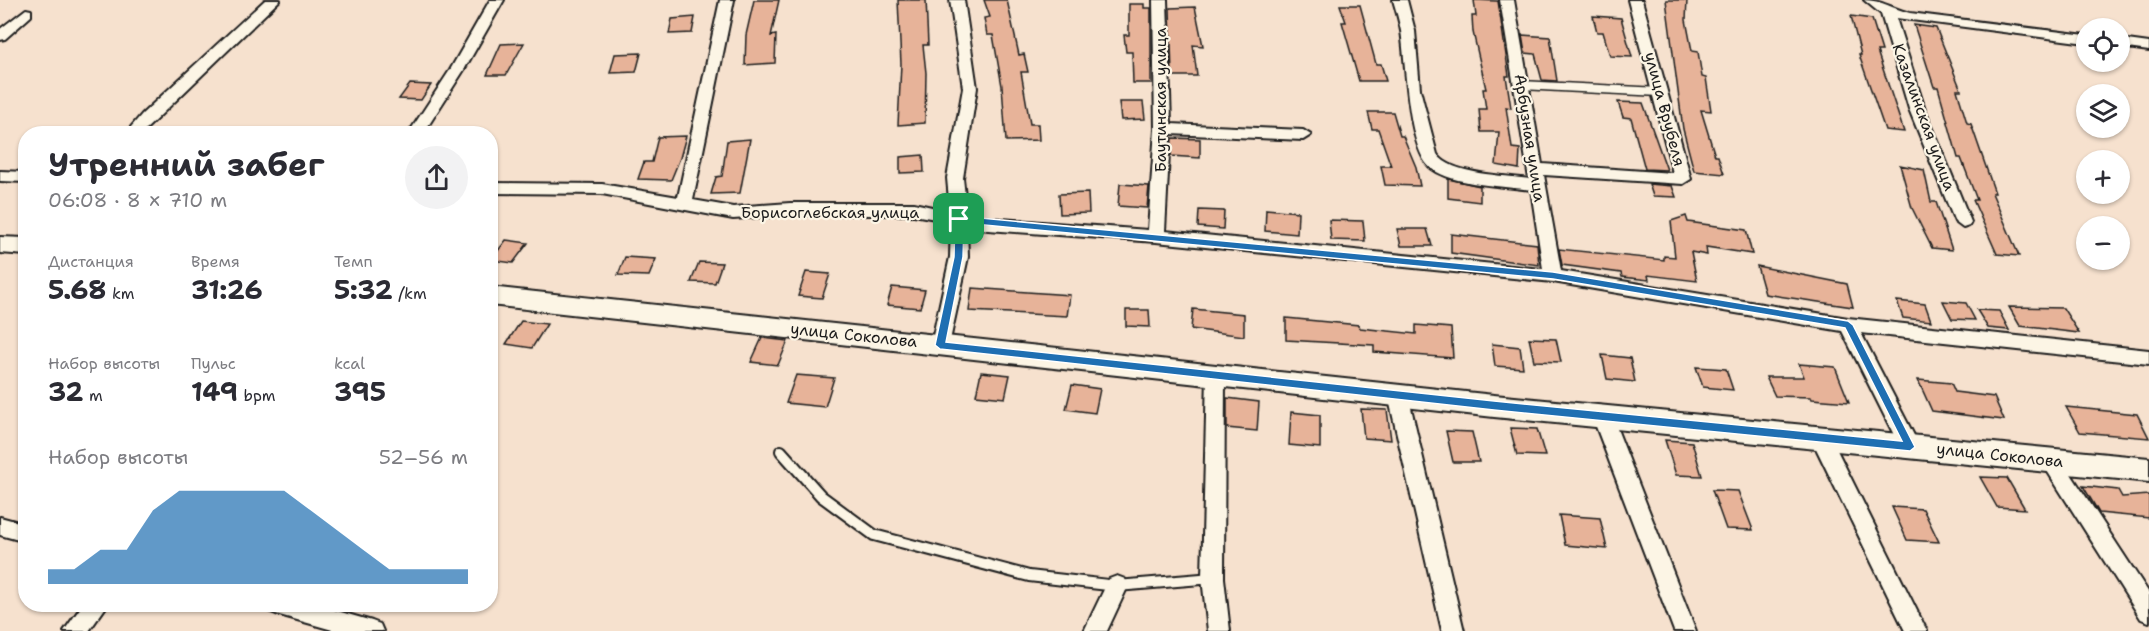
<!DOCTYPE html>
<html lang="ru">
<head>
<meta charset="utf-8">
<style>
	:root { --surface:#fff; --page:#f2f2f3; --text:#2b2b33; --muted:#7c7c81; --accent:#1f6fb2 }
	body { margin:0; font-family:"Shantell Sans",sans-serif; background:var(--page); color:var(--text); height:100vh; display:flex; flex-direction:column; font-size:22px; white-space:nowrap }
	* { box-sizing:border-box; margin:0 }
	p { font-size:20px; color:var(--muted) }
	.icon { flex:none; width:33px; height:33px; fill:none; stroke:currentColor; stroke-width:2; stroke-linecap:round; stroke-linejoin:round }
	.map { position:relative; flex:1; overflow:hidden }
	.sheet { position:absolute; left:18px; top:126px; width:480px; height:486px; display:flex; flex-direction:column; background:var(--surface); border-radius:24px; box-shadow:0 2px 4px #0004 }
	.sheet>* { flex:none }
	.fabs { position:absolute; left:2076px; top:18px; display:grid; gap:12px }
	.fabs a { display:grid; place-items:center; width:54px; height:54px; border-radius:50%; background:var(--surface); box-shadow:0 2px 4px #0004; font-size:30px }
	.pin { position:absolute; display:grid; place-items:center; width:51px; height:51px; color:#fff; margin:-26px; border-radius:12px; box-shadow:0 3px 9px #0006 }
	.round { display:grid; place-items:center; flex:none; width:63px; height:63px; border-radius:32px; background:var(--page) }
	.summary { display:flex; align-items:center; justify-content:space-between; height:102px; padding:0 30px }
	h1 { font-size:33px; font-weight:700; line-height:45px }
	.metrics { display:grid; grid-template-columns:repeat(3,1fr); gap:9px; height:102px; padding:6px 30px }
	.metrics div { display:grid; align-content:center }
	.metrics b { font-size:26px; font-weight:700 }
	.metrics small { font-size:16px; font-weight:400 }
	.metrics p { font-size:16px }
	.chart { height:168px; padding:12px 30px }
	.chart p { display:flex; justify-content:space-between }
	.chart svg { width:100%; height:108px; margin-top:6px; fill:var(--accent); opacity:.7 }
	.map>svg:first-child { display:block }
</style>
</head>
<body>
<div class="map">
<svg width="2149" height="631" viewBox="0 0 2149 631">
	<rect width="100%" height="100%" fill="#f6e1ce"/>
	<filter id="ink" filterUnits="userSpaceOnUse"><feTurbulence type="fractalNoise" baseFrequency=".0167" numOctaves="2"/><feDisplacementMap in="SourceGraphic" scale="12" xChannelSelector="R" yChannelSelector="G"/><feConvolveMatrix kernelMatrix="1 2 1 2 8 2 1 2 1" color-interpolation-filters="sRGB"/></filter>
	<g filter="url(#ink)">
		<path fill="#e7b399" stroke="#1c1c1c" stroke-width="1.5" d="M 754,0 L 779,0 L 771,36 L 776,35 L 775,63 L 745,65 L 746,35 Z
			M 898,0 L 926,0 L 928,45 L 923,45 L 926,73 L 925,123 L 898,125 L 901,64 Z
			M 984,0 L 1007,0 L 1019,55 L 1024,54 L 1028,72 L 1021,72 L 1030,124 L 1038,124 L 1039,140 L 1006,141 L 1002,86 L 993,35 L 987,35 L 984,18 L 990,17 Z
			M 1474,0 L 1498,1 L 1509,76 L 1506,76 L 1511,108 L 1506,107 L 1512,148 L 1520,149 L 1519,169 L 1496,165 L 1499,132 L 1481,132 L 1479,109 L 1486,109 L 1483,89 L 1486,89 L 1473,32 L 1472,16 L 1476,16 Z
			M 1666,0 L 1687,0 L 1686,20 L 1692,51 L 1698,52 L 1702,77 L 1706,78 L 1711,111 L 1701,110 L 1715,156 L 1718,156 L 1724,174 L 1694,171 L 1683,129 Z
			M 1129,4 L 1144,4 L 1144,8 L 1151,8 L 1151,83 L 1133,83 L 1132,52 L 1126,52 L 1124,35 L 1129,35 Z
			M 1340,5 L 1360,5 L 1376,64 L 1381,64 L 1386,81 L 1359,81 L 1342,22 L 1346,22 Z
			M 1195,7 L 1203,46 L 1193,45 L 1197,76 L 1172,76 L 1170,8 Z
			M 1593,16 L 1621,18 L 1632,57 L 1610,56 L 1603,32 L 1597,32 Z
			M 1851,16 L 1872,19 L 1882,51 L 1877,51 L 1904,132 L 1885,130 L 1859,55 L 1861,55 Z
			M 695,17 L 692,33 L 669,34 L 672,19 Z
			M 1914,25 L 1936,28 L 1961,90 L 1957,90 L 1967,123 L 1971,124 L 1995,193 L 1992,193 L 2019,256 L 1997,254 L 1973,200 L 1977,200 L 1961,158 L 1958,158 L 1938,87 L 1934,87 Z
			M 1522,35 L 1550,37 L 1557,81 L 1542,80 L 1535,54 L 1525,53 Z
			M 524,43 L 506,75 L 487,75 L 501,44 Z
			M 641,53 L 636,72 L 610,73 L 615,54 Z
			M 410,84 L 431,85 L 421,100 L 399,99 Z
			M 1119,102 L 1143,102 L 1145,119 L 1121,120 Z
			M 1618,102 L 1643,103 L 1667,170 L 1645,169 L 1631,118 L 1623,117 Z
			M 1368,112 L 1393,112 L 1400,136 L 1403,136 L 1416,167 L 1420,186 L 1385,185 L 1381,166 L 1391,166 L 1378,129 L 1372,129 Z
			M 686,136 L 680,158 L 671,180 L 638,179 L 644,162 L 652,162 L 658,137 Z
			M 1172,138 L 1200,139 L 1200,158 L 1171,156 Z
			M 750,139 L 740,193 L 711,194 L 716,177 L 722,176 L 727,141 Z
			M 923,155 L 924,172 L 900,173 L 900,157 Z
			M 1900,165 L 1924,170 L 1931,202 L 1936,202 L 1952,250 L 1932,248 L 1912,208 Z
			M 1448,179 L 1480,186 L 1480,202 L 1448,198 Z
			M 1120,184 L 1149,186 L 1147,208 L 1118,206 Z
			M 1649,184 L 1672,186 L 1676,197 L 1653,196 Z
			M 1088,193 L 1089,213 L 1060,214 L 1059,194 Z
			M 1266,209 L 1298,212 L 1297,234 L 1265,231 Z
			M 1199,210 L 1224,211 L 1223,229 L 1198,227 Z
			M 1686,216 L 1688,222 L 1746,230 L 1752,254 L 1706,247 L 1707,255 L 1691,252 L 1697,281 L 1648,275 L 1649,280 L 1622,277 L 1621,273 L 1562,265 L 1559,249 L 1664,260 L 1664,256 L 1675,257 L 1671,221 Z
			M 1329,220 L 1363,221 L 1365,241 L 1331,240 Z
			M 1397,229 L 1427,229 L 1432,246 L 1401,246 Z
			M 1451,234 L 1537,244 L 1539,265 L 1451,253 Z
			M 506,240 L 528,243 L 513,263 L 491,260 Z
			M 625,257 L 656,259 L 649,276 L 618,275 Z
			M 699,262 L 722,263 L 715,283 L 691,282 Z
			M 1757,266 L 1847,284 L 1853,307 L 1765,294 Z
			M 806,272 L 830,274 L 822,298 L 798,296 Z
			M 892,287 L 925,290 L 920,308 L 887,305 Z
			M 972,288 L 1070,295 L 1067,316 L 969,311 Z
			M 1897,301 L 1925,304 L 1931,321 L 1903,318 Z
			M 1943,301 L 1966,303 L 1975,320 L 1952,319 Z
			M 2009,307 L 2063,308 L 2079,333 L 2020,326 Z
			M 1193,309 L 1244,314 L 1244,336 L 1191,329 Z
			M 1126,310 L 1149,310 L 1150,327 L 1126,326 Z
			M 1977,310 L 1999,311 L 2009,330 L 1988,328 Z
			M 1286,318 L 1359,325 L 1360,328 L 1416,334 L 1416,325 L 1451,328 L 1453,358 L 1374,352 L 1374,345 L 1286,340 Z
			M 521,321 L 547,324 L 532,348 L 506,344 Z
			M 762,338 L 788,341 L 778,365 L 751,362 Z
			M 1529,338 L 1556,339 L 1561,362 L 1534,361 Z
			M 1492,344 L 1520,347 L 1523,368 L 1495,366 Z
			M 1602,355 L 1630,358 L 1635,382 L 1607,379 Z
			M 1799,364 L 1835,367 L 1849,402 L 1812,399 L 1811,397 L 1775,396 L 1766,377 L 1804,377 Z
			M 1696,367 L 1726,369 L 1733,390 L 1703,387 Z
			M 981,372 L 1010,375 L 1005,398 L 976,395 Z
			M 796,375 L 834,378 L 825,407 L 786,403 Z
			M 1918,380 L 1951,383 L 1955,392 L 1994,397 L 2004,420 L 1932,411 Z
			M 1072,385 L 1100,389 L 1095,413 L 1066,409 Z
			M 1227,398 L 1259,402 L 1257,431 L 1227,428 Z
			M 2066,407 L 2137,414 L 2149,438 L 2080,432 Z
			M 1361,409 L 1387,410 L 1391,440 L 1364,438 Z
			M 1291,412 L 1320,415 L 1320,448 L 1289,445 Z
			M 1510,428 L 1537,429 L 1545,456 L 1517,455 Z
			M 1446,431 L 1472,432 L 1479,462 L 1453,462 Z
			M 1665,440 L 1692,442 L 1702,476 L 1676,475 Z
			M 1980,477 L 2007,478 L 2025,509 L 1997,507 Z
			M 2083,486 L 2118,490 L 2122,497 L 2149,495 L 2149,518 L 2099,513 Z
			M 1712,490 L 1738,491 L 1753,530 L 1726,529 Z
			M 1892,507 L 1923,509 L 1939,542 L 1907,540 Z
			M 1559,515 L 1600,518 L 1607,549 L 1565,545 Z"/>
		<g fill="none" stroke-linecap="round" stroke-linejoin="round">
			<defs>
				<path id="service-far1" d="M 1521,85 L 1660,92"/>
				<path id="service" d="M 781,451 L 821,496 L 874,535 L 1029,576 L 1117,586 L 1213,578"/>
				<path id="minor" d="M 265,0 L 280,0 L 141,134 L 125,134 L 142,114 Z
					M 490,0 L 504,0 L 464,70 L 423,134 L 408,134 L 450,70 Z
					M 720,0 L 734,0 L 693,200 L 733,207 L 790,203 L 914,203 L 950,211 L 947,178 L 963,88 L 950,0 L 964,0 L 977,88 L 963,178 L 967,214 L 988,218 L 1148,230 L 1155,129 L 1153,0 L 1167,0 L 1171,124 L 1303,130 L 1311,135 L 1303,140 L 1170,134 L 1165,231 L 1543,269 L 1531,190 C 1504,186 1453,185 1432,169 C 1407,151 1406,61 1401,31 C 1399,21 1396,10 1393,0 L 1407,0 L 1415,31 L 1420,89 L 1437,154 C 1451,175 1504,175 1529,179 L 1500,0 L 1514,0 L 1542,164 L 1673,173 L 1628,0 L 1642,0 L 1691,179 L 1683,184 L 1544,175 L 1561,271 L 1848,318 L 2149,350 L 2149,364 L 1861,333 L 1920,447 L 1917,453 L 1910,455 L 1903,453 L 1842,331 L 1553,282 L 1156,242 L 988,230 L 967,226 L 968,257 L 949,345 L 947,350 L 933,350 L 931,345 L 950,257 L 951,222 L 914,215 L 790,215 L 733,219 L 602,194 L 490,193 L 490,183 L 602,184 L 678,197 Z
					M 1864,0 C 1882,0 1893,9 1910,13 L 2086,35 L 2086,43 L 1896,18 L 1925,109 L 1971,222 L 1969,226 L 1963,228 L 1955,222 L 1909,109 L 1881,14 Z
					M 26,9 L 31,10 L 31,16 L 5,39 L 0,40 L 0,29 Z
					M 2120,39 L 2149,43 L 2149,51 L 2120,47 Z
					M 0,171 L 26,172 L 26,182 L 0,181 Z
					M 1216,368 L 1223,370 L 1225,375 L 1224,578 L 1230,631 L 1208,631 L 1202,578 L 1207,375 L 1209,370 Z
					M 1398,387 L 1405,390 L 1408,395 L 1464,631 L 1442,631 L 1388,395 L 1391,390 Z
					M 1602,408 L 1609,411 L 1612,416 L 1696,631 L 1674,631 L 1592,416 L 1595,411 Z
					M 1821,430 L 1828,432 L 1927,631 L 1905,631 L 1811,438 L 1814,432 Z
					M 2051,452 L 2058,454 L 2149,593 L 2149,622 L 2141,619 L 2044,466 L 2041,460 L 2044,454 Z
					M 0,517 L 26,524 L 26,542 L 0,535 Z
					M 1117,576 L 1125,579 L 1128,586 L 1107,631 L 1084,631 L 1109,579 Z
					M 83,604 L 108,604 L 89,631 L 64,631 Z
					M 265,604 L 313,604 L 372,621 L 380,624 L 383,631 L 336,631 L 276,614 L 268,611 Z"/>
				<path id="secondary" d="M 0,237 L 26,238 L 26,255 L 0,253 Z
					M 490,287 L 1494,395 L 2149,458 L 2149,482 L 1494,417 L 490,305 Z"/>
			</defs>
			<use href="#service-far1" stroke="#1c1c1c" stroke-width="11"/>
			<use href="#service" stroke="#1c1c1c" stroke-width="14"/>
			<use href="#minor" stroke="#1c1c1c" stroke-width="4"/>
			<use href="#secondary" stroke="#1c1c1c" stroke-width="4"/>
			<use href="#service-far1" stroke="#fcf5e5" stroke-width="8"/>
			<use href="#service" stroke="#fcf5e5" stroke-width="10"/>
			<use href="#minor" fill="#fcf5e5" fill-rule="evenodd"/>
			<use href="#secondary" fill="#fcf5e5" fill-rule="evenodd"/>
		</g>
	</g>
	<path fill="#1f6fb2" stroke="#fff" stroke-width="1.5" fill-rule="evenodd" d="M 959,216 L 1553,272 L 1848,321 L 1853,325 L 1915,447 L 1910,451 L 1494,410 L 940,349 L 935,345 L 954,257 L 955,219 ZM 964,223 L 1553,279 L 1845,328 L 1902,441 L 1494,401 L 946,342 L 963,257 Z"/>
	<g text-anchor="middle" dominant-baseline="central" stroke-width="4.5" stroke-linejoin="round" paint-order="stroke">
		<g font-size="16" fill="#1c1c1c" stroke="#fcf5e5">
			<text transform="translate(1160 100) rotate(-90)">Баутинская улица</text>
			<text transform="translate(1665 109) rotate(75)">улица Врубеля</text>
			<text transform="translate(1924 117) rotate(70)">Казалинская улица</text>
			<text transform="translate(1530 138) rotate(81)">Арбузная улица</text>
			<text x="830" y="212">Борисоглебская улица</text>
			<text transform="translate(854 335) rotate(6)">улица Соколова</text>
			<text transform="translate(2000 455) rotate(6)">улица Соколова</text>
		</g>
	</g>
</svg>
<div class="fabs">
<a><svg class="icon" aria-label="locate" viewBox="0 0 24 24"><circle cx="12" cy="12" r="6"/><path d="M12 2v4M12 18v4M2 12h4M18 12h4"/></svg></a>
<a><svg class="icon" aria-label="layers" viewBox="0 0 24 24"><path d="M12 4l9 5-9 5-9-5zM3 14l9 5 9-5"/></svg></a>
<a>+</a>
<a>−</a>
</div>
<div class="pin" style="left:959px;top:219px;background:#1e9e55"><svg class="icon" aria-label="arrive" viewBox="0 0 24 24"><path d="M6 21V4h12l-3 4 3 4H6"/></svg></div>
<section class="sheet">
<div class="summary"><div><h1>Утренний забег</h1><p>06:08 · 8 × 710 m</p></div><a class="round"><svg class="icon" aria-label="share" viewBox="0 0 24 24"><path d="M12 15V3M7 8l5-5 5 5M5 13v7h14v-7"/></svg></a></div>
<div class="metrics">
<div><p>Дистанция</p><b>5.68<small> km</small></b></div>
<div><p>Время</p><b>31:26</b></div>
<div><p>Темп</p><b>5:32<small> /km</small></b></div>
</div>
<div class="metrics">
<div><p>Набор высоты</p><b>32<small> m</small></b></div>
<div><p>Пульс</p><b>149<small> bpm</small></b></div>
<div><p>kcal</p><b>395</b></div>
</div>
<div class="chart"><p><span>Набор высоты</span>52–56 m</p>
<svg viewBox="0 0 160 44" preserveAspectRatio="none"><path d="M0 44V38L10 38L20 30L30 30L40 14L50 6L60 6L70 6L80 6L90 6L100 14L110 22L120 30L130 38L140 38L150 38L160 38V44z"/></svg>
</div>
</section>
</div>
</body>
</html>
